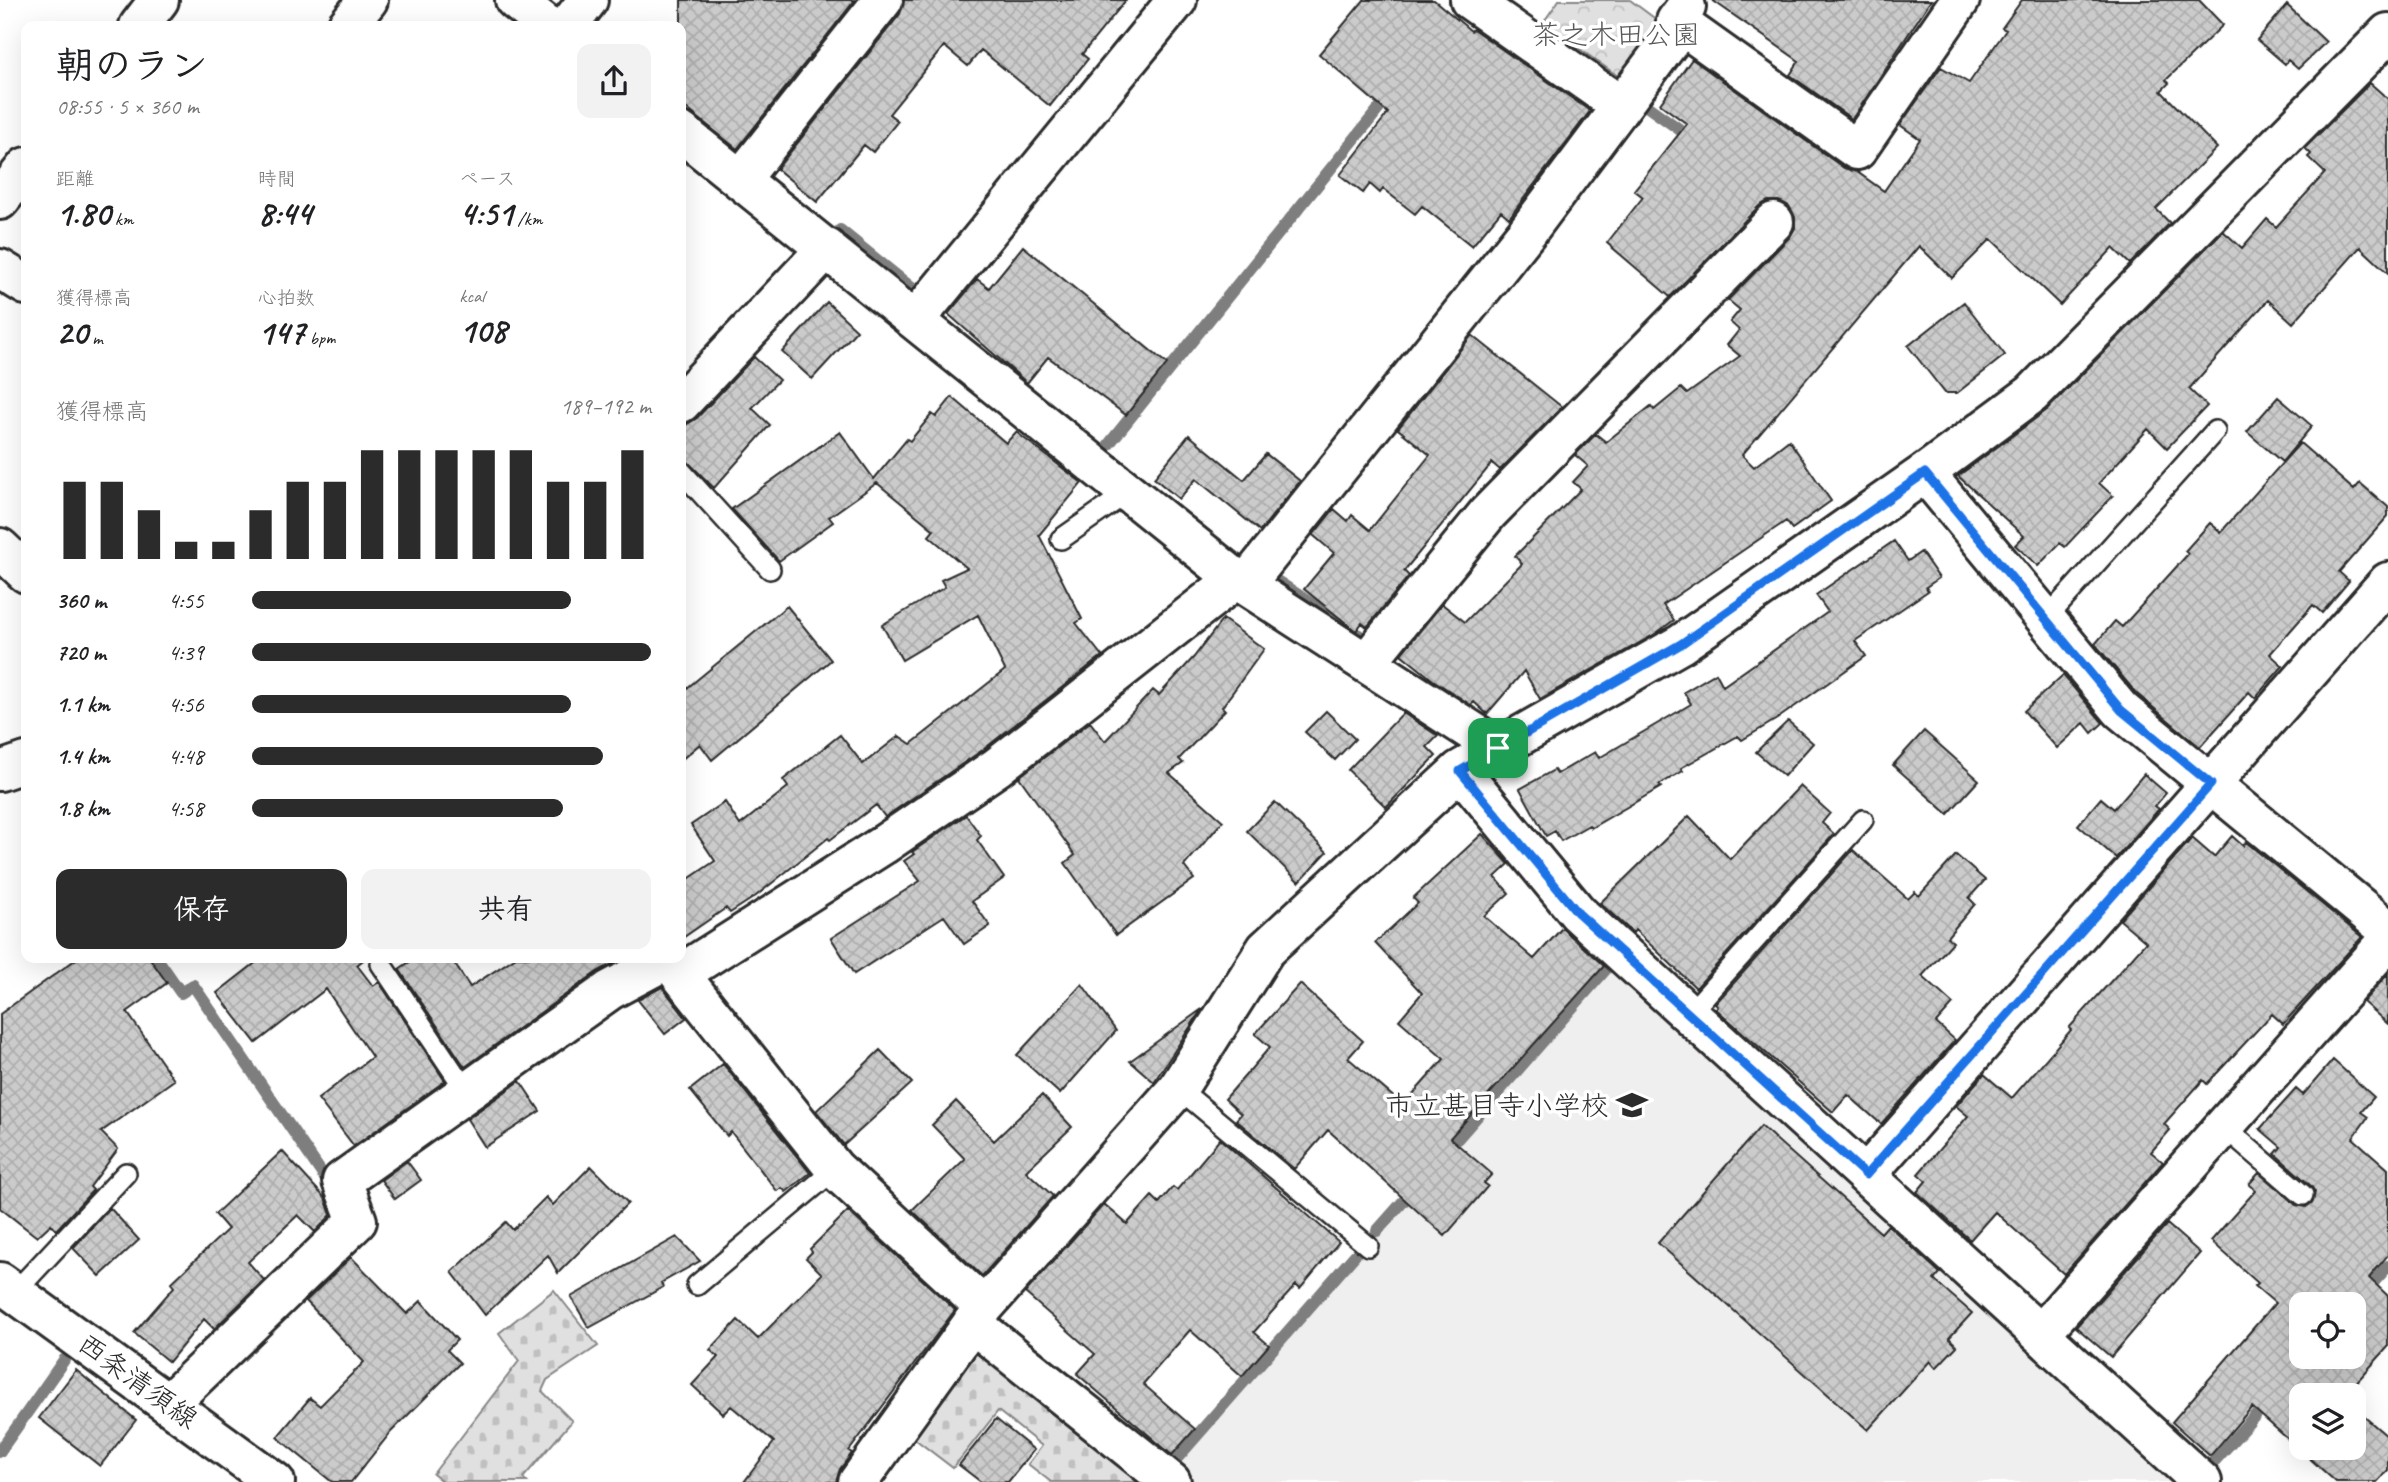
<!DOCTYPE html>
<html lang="ja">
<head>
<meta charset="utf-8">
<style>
	:root { --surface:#fff; --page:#f2f2f2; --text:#202124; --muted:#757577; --accent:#2b2b2b }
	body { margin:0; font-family:Caveat,"Klee One",sans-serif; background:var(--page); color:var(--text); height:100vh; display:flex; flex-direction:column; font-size:26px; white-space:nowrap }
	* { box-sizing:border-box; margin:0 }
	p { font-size:23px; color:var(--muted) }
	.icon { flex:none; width:38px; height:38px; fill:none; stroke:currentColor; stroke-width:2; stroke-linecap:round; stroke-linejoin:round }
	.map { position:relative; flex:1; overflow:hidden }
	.details { position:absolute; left:21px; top:21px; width:665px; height:942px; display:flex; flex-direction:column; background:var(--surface); border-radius:14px; box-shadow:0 7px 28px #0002 }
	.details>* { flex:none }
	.controls { position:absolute; left:2289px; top:1292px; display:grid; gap:14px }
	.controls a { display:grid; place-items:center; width:77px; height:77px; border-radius:14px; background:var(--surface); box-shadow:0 7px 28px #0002; font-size:35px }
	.pin { position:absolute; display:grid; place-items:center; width:60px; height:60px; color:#fff; margin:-30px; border-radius:14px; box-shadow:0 4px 10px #0006 }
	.round { display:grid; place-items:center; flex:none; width:74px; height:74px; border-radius:14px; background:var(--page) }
	.head { display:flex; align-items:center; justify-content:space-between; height:119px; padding:0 35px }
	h1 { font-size:38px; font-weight:700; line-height:52px }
	.stats { display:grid; grid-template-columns:repeat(3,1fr); gap:10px; height:119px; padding:7px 35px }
	.stats div { display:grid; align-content:center }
	.stats b { font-size:35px; font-weight:700 }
	.stats small { font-size:19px; font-weight:400 }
	.stats p { font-size:19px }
	.chart { height:196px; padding:14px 35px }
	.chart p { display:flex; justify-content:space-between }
	.chart svg { width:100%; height:126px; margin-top:7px; stroke:var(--accent); stroke-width:6 }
	.button { display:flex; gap:14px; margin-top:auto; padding:14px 35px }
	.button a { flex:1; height:80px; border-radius:14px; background:var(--accent); color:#fff; font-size:28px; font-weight:700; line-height:80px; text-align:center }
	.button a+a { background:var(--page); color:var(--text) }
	ul { padding:0 35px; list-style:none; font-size:23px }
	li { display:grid; grid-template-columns:112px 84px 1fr; align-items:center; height:52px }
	li i { height:18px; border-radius:9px; background:var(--accent) }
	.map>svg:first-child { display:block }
</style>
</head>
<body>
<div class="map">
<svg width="2388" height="1482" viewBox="0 0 2388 1482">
	<defs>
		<pattern id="cemetery-stones" width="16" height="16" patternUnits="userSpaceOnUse" patternTransform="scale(1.75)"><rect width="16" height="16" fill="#e0e0e0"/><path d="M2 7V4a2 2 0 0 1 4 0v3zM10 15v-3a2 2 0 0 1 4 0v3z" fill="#c0c0c0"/></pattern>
		<pattern id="park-crowns" width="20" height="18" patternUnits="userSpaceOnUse" patternTransform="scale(1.75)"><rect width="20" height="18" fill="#e0e0e0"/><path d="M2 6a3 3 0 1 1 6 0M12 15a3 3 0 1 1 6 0" fill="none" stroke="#c0c0c0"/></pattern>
		<pattern id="building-cross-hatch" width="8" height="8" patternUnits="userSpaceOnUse" patternTransform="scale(1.75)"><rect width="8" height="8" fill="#cbcbcb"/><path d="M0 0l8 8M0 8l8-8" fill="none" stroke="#aeaeae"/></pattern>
	</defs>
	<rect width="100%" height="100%" fill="#fff"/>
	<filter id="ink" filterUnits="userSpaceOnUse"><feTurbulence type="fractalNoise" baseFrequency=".0143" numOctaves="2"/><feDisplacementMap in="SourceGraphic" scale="14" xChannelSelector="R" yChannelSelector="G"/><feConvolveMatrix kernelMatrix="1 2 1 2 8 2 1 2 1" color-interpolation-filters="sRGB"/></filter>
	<g filter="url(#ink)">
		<path fill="#efefef" d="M 1615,964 L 2190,1482 L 1192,1482 L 1175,1466 Z"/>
		<path fill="url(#cemetery-stones)" stroke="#868686" stroke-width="2" d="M 554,1290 L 598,1346 L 547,1380 L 542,1391 L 572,1421 L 523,1478 L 527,1482 L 443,1482 L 433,1474 L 519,1361 L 499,1333 Z
			M 973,1348 L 1154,1482 L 1051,1482 L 1028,1464 L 1042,1446 L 998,1411 L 953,1468 L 911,1436 Z"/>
		<path fill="url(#park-crowns)" stroke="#868686" stroke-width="2" d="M 1559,0 L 1630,0 L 1665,26 L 1625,81 L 1543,23 Z"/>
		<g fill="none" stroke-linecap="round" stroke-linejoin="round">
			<path stroke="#7e7e7e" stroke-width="12" d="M 1641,102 L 1693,139
				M 840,230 L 918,293
				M 1109,444 L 1390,95
				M 1271,577 L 1371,643
				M 156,957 L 181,993 L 193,985 L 325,1178
				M 1444,1154 L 1614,960
				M 1377,1231 L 1416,1187
				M 2354,1304 L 2388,1266
				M 0,1451 L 64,1360
				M 1172,1464 L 1355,1255
				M 2210,1466 L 2268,1401"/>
		</g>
		<path fill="url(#building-cross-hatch)" stroke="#2b2b2b" stroke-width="2" fill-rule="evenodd" d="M 681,0 L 855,0 L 737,149 L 681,104 Z
			M 904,0 L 1126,0 L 1082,54 L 1088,59 L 1050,106 L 981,50 L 968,66 L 944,46 L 889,114 L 898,121 L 873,152 L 864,145 L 817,202 L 777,169 L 900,14 Z
			M 1364,0 L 1434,0 L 1471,31 L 1473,29 L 1590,111 L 1509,218 L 1501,211 L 1472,246 L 1422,206 L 1415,214 L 1383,189 L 1380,193 L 1370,184 L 1363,193 L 1340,175 L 1388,113 L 1319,54 Z
			M 1712,0 L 1931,0 L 1852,119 L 1790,75 L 1799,61 Z
			M 2022,0 L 2199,0 L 2223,25 L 2166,80 L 2169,83 L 2161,91 L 2217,148 L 2156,209 L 2170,223 L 2130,264 L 2113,248 L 2060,305 L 1991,239 L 1952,278 L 1919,246 L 1742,455 L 1754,467 L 1789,440 L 1831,501 L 1792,529 L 1786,521 L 1663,605 L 1674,620 L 1655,634 L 1540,699 L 1524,671 L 1487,714 L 1474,702 L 1471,705 L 1433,680 L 1401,654 L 1442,604 L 1465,622 L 1522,564 L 1515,556 L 1581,489 L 1573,482 L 1588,466 L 1575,455 L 1596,434 L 1606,442 L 1651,406 L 1654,410 L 1681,388 L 1687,394 L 1740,356 L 1727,345 L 1739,330 L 1730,322 L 1740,310 L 1728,300 L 1790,237 L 1795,228 L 1795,217 L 1789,206 L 1779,201 L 1768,201 L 1759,206 L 1670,297 L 1607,243 L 1643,197 L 1634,190 L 1687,124 L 1660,104 L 1692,59 L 1844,168 L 1857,172 L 1884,191 L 1920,139 L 1900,125 L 1941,67 L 1969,83 L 2006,30 L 2002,28 Z
			M 2287,5 L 2326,42 L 2298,69 L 2288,60 L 2285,64 L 2257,40 Z
			M 2370,83 L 2388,99 L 2388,273 L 2360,247 L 2293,323 L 2268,300 L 2189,389 L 2207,406 L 2167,448 L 2148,429 L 2099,483 L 2113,496 L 2065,547 L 2060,543 L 2038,566 L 2015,545 L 2024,536 L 1958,476 L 2047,410 L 2223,231 L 2242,248 L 2267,219 L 2276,227 L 2325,173 L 2308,157 L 2311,154 L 2305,148 Z
			M 1023,246 L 1167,364 L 1126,415 L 1048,357 L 1027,383 L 948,314 L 977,279 L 989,288 Z
			M 827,302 L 857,330 L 812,379 L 782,352 Z
			M 1964,302 L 2005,355 L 1957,393 L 1945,393 L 1908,346 Z
			M 1472,335 L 1562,407 L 1500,470 L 1492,463 L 1404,571 L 1409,576 L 1367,627 L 1362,623 L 1356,631 L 1304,589 L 1334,553 L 1313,535 L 1334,509 L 1348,521 L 1352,515 L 1370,530 L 1430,455 L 1398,429 Z
			M 754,357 L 779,380 L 752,408 L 770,425 L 714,488 L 681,455 L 681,428 L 697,418 Z
			M 952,397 L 1006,443 L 1016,432 L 1082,483 L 1039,535 L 1082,619 L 1076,623 L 1102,656 L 984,749 L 885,817 L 876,805 L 830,840 L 828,838 L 756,896 L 730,913 L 726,908 L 681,939 L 681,884 L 715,861 L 691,825 L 725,802 L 740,825 L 788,787 L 783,780 L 840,735 L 863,764 L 899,736 L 911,744 L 1005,670 L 978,615 L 902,660 L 882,625 L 945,587 L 941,580 L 967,568 L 929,536 L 934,530 L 877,483 L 829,517 L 833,522 L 779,561 L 732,509 L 840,432 L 874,479 L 907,439 L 910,441 L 932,414 L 936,417 Z
			M 2278,397 L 2312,426 L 2282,462 L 2247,432 Z
			M 1189,435 L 1244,480 L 1266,454 L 1300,481 L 1260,531 L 1196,479 L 1179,499 L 1154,478 Z
			M 2300,443 L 2354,490 L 2360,483 L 2388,507 L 2388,516 L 2339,572 L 2349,581 L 2322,613 L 2313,605 L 2270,654 L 2283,666 L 2255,698 L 2249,692 L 2200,747 L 2136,693 L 2095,644 L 2115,621 L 2122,627 L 2188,554 L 2185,551 L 2210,523 L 2221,532 Z
			M 1894,541 L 1908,561 L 1921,552 L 1939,578 L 1926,587 L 1928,591 L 1855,641 L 1866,656 L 1777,719 L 1742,740 L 1738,736 L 1681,768 L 1683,771 L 1659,785 L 1661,787 L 1591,828 L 1589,825 L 1561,841 L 1555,831 L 1546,836 L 1520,789 L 1554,770 L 1557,774 L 1595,752 L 1599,758 L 1691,704 L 1684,692 L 1716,673 L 1723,686 L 1828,612 L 1816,595 Z
			M 787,606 L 831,660 L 712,760 L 700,744 L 681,760 L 681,693 Z
			M 1223,619 L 1264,649 L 1222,707 L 1225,710 L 1179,759 L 1183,763 L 1169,773 L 1223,821 L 1184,866 L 1194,879 L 1116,935 L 1065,863 L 1075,855 L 1019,777 L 1090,722 L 1105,741 L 1153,690 L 1159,695 L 1194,657 Z
			M 2063,675 L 2103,723 L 2092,733 L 2084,723 L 2057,748 L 2024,711 Z
			M 1326,711 L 1355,739 L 1335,760 L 1305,732 Z
			M 1403,713 L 1438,736 L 1427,747 L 1436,756 L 1386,807 L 1348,770 Z
			M 1788,721 L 1813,743 L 1784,776 L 1756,752 Z
			M 1924,731 L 1979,780 L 1948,814 L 1893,765 Z
			M 2144,774 L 2166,793 L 2155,806 L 2159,809 L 2116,858 L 2078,825 L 2101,798 L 2114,809 Z
			M 1800,786 L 1830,813 L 1822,823 L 1834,834 L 1696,988 L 1635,930 L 1633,933 L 1600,903 L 1689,816 L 1730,859 Z
			M 1275,802 L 1327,852 L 1299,882 L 1247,831 Z
			M 966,815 L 981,836 L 977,840 L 1004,878 L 972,901 L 990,926 L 964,944 L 944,916 L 854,974 L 831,938 L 920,881 L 904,861 L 914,854 L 912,852 Z
			M 1482,834 L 1509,864 L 1495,877 L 1509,893 L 1484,916 L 1534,959 L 1562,928 L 1604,966 L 1450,1138 L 1492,1174 L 1484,1183 L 1488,1186 L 1445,1236 L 1328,1130 L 1294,1169 L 1236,1120 L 1241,1114 L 1225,1099 L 1270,1047 L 1255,1034 L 1300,984 L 1363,1041 L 1348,1058 L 1403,1105 L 1444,1059 L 1399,1020 L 1422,993 L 1375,943 L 1418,903 L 1413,898 Z
			M 2232,836 L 2243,846 L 2246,842 L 2362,937 L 2283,1024 L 2272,1014 L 2207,1084 L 2203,1080 L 2164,1124 L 2170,1130 L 2151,1152 L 2163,1162 L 2064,1274 L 1995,1212 L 1970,1240 L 1917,1192 L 1926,1181 L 1918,1174 L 1968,1116 L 1956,1106 L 1984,1074 L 2012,1098 L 2071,1030 L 2069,1028 L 2146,942 L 2120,920 L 2192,838 L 2214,857 Z
			M 1853,850 L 1908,899 L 1915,892 L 1919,896 L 1956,855 L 1985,880 L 1969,898 L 1975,904 L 1947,937 L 1953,942 L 1922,976 L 1953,1004 L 1936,1023 L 1955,1040 L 1881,1124 L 1848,1095 L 1833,1112 L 1716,1009 L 1718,1007 L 1715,1004 Z
			M 79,957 L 149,957 L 167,983 L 127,1012 L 174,1080 L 101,1132 L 118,1149 L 90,1187 L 93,1190 L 56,1230 L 51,1224 L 37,1237 L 0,1208 L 0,1014 Z
			M 263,957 L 367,957 L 357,965 L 373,986 L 379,982 L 445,1081 L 354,1146 L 318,1099 L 372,1057 L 326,989 L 256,1043 L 217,993 Z
			M 417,957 L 450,957 L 470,987 L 516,957 L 625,957 L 597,972 L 465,1067 L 399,969 Z
			M 2388,974 L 2388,1024 L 2363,1002 Z
			M 1082,984 L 1116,1031 L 1060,1094 L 1017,1055 Z
			M 662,987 L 686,1018 L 665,1034 L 638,1000 Z
			M 1202,1009 L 1154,1082 L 1130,1061 Z
			M 880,1050 L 912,1083 L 844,1145 L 816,1111 Z
			M 2333,1060 L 2374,1097 L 2361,1112 L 2368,1117 L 2353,1138 L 2388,1169 L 2388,1255 L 2369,1278 L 2388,1296 L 2388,1347 L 2345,1395 L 2301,1395 L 2301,1447 L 2354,1447 L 2354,1408 L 2388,1437 L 2388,1470 L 2377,1482 L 2336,1482 L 2252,1407 L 2210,1456 L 2172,1422 L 2275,1303 L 2255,1286 L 2258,1283 L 2211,1241 L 2256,1190 L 2249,1184 L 2259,1173 L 2296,1205 L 2306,1207 L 2313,1202 L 2315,1192 L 2311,1186 L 2275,1154 L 2281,1147 L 2260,1129 L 2296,1089 L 2303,1095 ZM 2301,1304 L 2354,1304 L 2354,1356 L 2301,1356 Z
			M 723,1064 L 810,1173 L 786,1192 L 782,1188 L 777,1191 L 731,1132 L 727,1136 L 690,1090 Z
			M 520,1081 L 540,1111 L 485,1147 L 467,1119 Z
			M 1042,1095 L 1072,1127 L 1026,1171 L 1053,1196 L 982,1276 L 912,1210 L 965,1159 L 932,1125 L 956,1101 L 994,1141 Z
			M 1761,1126 L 1881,1233 L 1888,1225 L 1940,1273 L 1934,1280 L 1972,1313 L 1949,1338 L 1957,1346 L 1936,1368 L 1930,1361 L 1868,1430 L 1658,1243 Z
			M 1220,1139 L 1339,1242 L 1300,1289 L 1296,1285 L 1254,1332 L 1269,1345 L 1242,1376 L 1190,1330 L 1143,1384 L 1195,1429 L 1172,1455 L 1077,1374 L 1095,1354 L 1025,1293 L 1104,1204 L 1127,1224 L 1152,1196 L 1159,1203 L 1173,1187 L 1177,1190 Z
			M 282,1151 L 325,1198 L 331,1215 L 315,1232 L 298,1215 L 248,1262 L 264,1280 L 214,1329 L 204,1319 L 169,1362 L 134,1333 L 174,1287 L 171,1283 L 228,1229 L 215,1214 Z
			M 407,1161 L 421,1180 L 395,1199 L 381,1180 Z
			M 591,1166 L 628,1203 L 558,1273 L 548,1255 L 485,1315 L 452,1272 L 506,1222 L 513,1230 L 546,1197 L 553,1205 Z
			M 110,1208 L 139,1240 L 100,1276 L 73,1248 Z
			M 848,1211 L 955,1310 L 849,1451 L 852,1453 L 840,1469 L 836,1482 L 744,1482 L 774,1442 L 731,1406 L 723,1414 L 692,1385 L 718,1357 L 710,1350 L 738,1320 L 758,1339 L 822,1274 L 806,1258 L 812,1252 L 810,1249 Z
			M 2167,1224 L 2200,1253 L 2111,1357 L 2076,1327 Z
			M 677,1237 L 700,1261 L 661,1283 L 663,1287 L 589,1328 L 571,1297 Z
			M 351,1257 L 407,1314 L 421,1301 L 457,1340 L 447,1350 L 460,1363 L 391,1432 L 351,1482 L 332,1482 L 277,1437 L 310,1398 L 320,1406 L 364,1362 L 306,1301 Z
			M 76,1370 L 136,1420 L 100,1466 L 39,1418 Z
			M 996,1419 L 1034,1450 L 1008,1482 L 981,1482 L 959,1465 Z"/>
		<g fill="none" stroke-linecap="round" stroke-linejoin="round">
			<defs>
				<path id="service" d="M 681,471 L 770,569
					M 1061,539 L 1128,492
					M 2046,619 L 2215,431
					M 381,964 L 467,1092
					M 1689,1014 L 1863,820
					M 1178,1088 L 1368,1246
					M 2223,1126 L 2303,1195
					M 697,1285 L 835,1169
					M 15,1292 L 126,1173"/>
				<path id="minor" d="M 515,0 L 548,26
					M 1470,0 L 1621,106
					M 1686,7 L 1676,21 L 1857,150 L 1960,0
					M 139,26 L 159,0
					M 347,26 L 368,0
					M 568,26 L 588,0
					M 681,132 L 1236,579 L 1498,748
					M 741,179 L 883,0
					M 0,200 L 26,167
					M 0,269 L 26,285
					M 916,319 L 1177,0
					M 681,403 L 827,248
					M 1925,473 L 2121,710 L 2388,930
					M 0,548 L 26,573
					M 1245,585 L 1527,232 L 1682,25
					M 1366,663 L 1488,513 L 1774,222
					M 1460,770 L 1578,913 L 2202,1482
					M 0,771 L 26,762
					M 666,957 L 835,1169 L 984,1307
					M 680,974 L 883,845 L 997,767 L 1236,579
					M 1866,1175 L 2388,582
					M 972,1323 L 1171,1482
					M 2040,1334 L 2388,941
					M 169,1403 L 357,1221 L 342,1181 L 610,990 L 668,959
					M 858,1482 L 984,1307 L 1178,1088 L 1266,949 L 1460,770 L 1681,644 L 1925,473 L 2032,394 L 2388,33"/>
				<path id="secondary" d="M 0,1282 L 275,1482"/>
			</defs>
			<use href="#service" stroke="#2b2b2b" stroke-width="24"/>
			<use href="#minor" stroke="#2b2b2b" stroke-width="44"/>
			<use href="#secondary" stroke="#2b2b2b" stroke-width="44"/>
			<use href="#service" stroke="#fff" stroke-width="19"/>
			<use href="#minor" stroke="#fff" stroke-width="38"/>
			<use href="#secondary" stroke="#fff" stroke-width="38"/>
		</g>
	</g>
	<g fill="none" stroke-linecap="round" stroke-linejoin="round" filter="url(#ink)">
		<defs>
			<path id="route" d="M 1925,473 L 2121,710 L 2211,784 L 1866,1175 L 1578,913 L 1460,771 L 1681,644 Z"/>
		</defs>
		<use href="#route" stroke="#fff" stroke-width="14"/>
		<use href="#route" stroke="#1a73e8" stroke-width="9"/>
	</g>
	<defs>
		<symbol id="school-bare" viewBox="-9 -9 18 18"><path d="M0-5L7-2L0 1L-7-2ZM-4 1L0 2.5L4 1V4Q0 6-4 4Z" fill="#2b2b2b" stroke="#fff" stroke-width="2.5" paint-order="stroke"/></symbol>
	</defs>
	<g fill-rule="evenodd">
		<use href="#school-bare" x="1610" y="1083" width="44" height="44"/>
	</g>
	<g text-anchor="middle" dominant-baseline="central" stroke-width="7" stroke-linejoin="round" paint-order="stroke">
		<g font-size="28" fill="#585858" stroke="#fff">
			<text x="1616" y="34">茶之木田公園</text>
		</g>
		<g font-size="28" fill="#2b2b2b" stroke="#fff" text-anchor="end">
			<text x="1609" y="1105">市立甚目寺小学校</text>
		</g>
		<g font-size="28" fill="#2b2b2b" stroke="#fff">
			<text transform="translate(138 1381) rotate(36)">西条清須線</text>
		</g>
	</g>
</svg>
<div class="controls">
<a><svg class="icon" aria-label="locate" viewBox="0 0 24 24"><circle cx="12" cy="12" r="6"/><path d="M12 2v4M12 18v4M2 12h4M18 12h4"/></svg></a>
<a><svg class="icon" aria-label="layers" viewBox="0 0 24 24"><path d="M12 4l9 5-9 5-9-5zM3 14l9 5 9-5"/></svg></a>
</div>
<div class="pin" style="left:1498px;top:748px;background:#1e9e55"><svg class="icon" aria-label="arrive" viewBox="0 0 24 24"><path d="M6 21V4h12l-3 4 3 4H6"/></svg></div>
<section class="details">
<div class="head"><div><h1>朝のラン</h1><p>08:55 · 5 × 360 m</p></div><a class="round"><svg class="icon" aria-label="share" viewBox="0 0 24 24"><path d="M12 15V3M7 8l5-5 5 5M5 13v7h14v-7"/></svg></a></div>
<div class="stats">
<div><p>距離</p><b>1.80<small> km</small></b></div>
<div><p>時間</p><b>8:44</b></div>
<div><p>ペース</p><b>4:51<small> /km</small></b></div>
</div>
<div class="stats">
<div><p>獲得標高</p><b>20<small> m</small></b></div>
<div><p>心拍数</p><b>147<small> bpm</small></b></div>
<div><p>kcal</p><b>108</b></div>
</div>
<div class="chart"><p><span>獲得標高</span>189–192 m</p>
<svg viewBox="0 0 160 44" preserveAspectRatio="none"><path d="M5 44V17M15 44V17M25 44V27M35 44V38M45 44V38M55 44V27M65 44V17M75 44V17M85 44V6M95 44V6M105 44V6M115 44V6M125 44V6M135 44V17M145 44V17M155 44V6"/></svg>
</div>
<ul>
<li><b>360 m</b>4:55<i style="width:80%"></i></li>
<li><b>720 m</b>4:39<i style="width:100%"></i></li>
<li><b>1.1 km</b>4:56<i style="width:80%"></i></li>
<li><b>1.4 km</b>4:48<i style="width:88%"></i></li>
<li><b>1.8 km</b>4:58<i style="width:78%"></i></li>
</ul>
<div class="button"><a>保存</a><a>共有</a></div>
</section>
</div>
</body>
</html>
